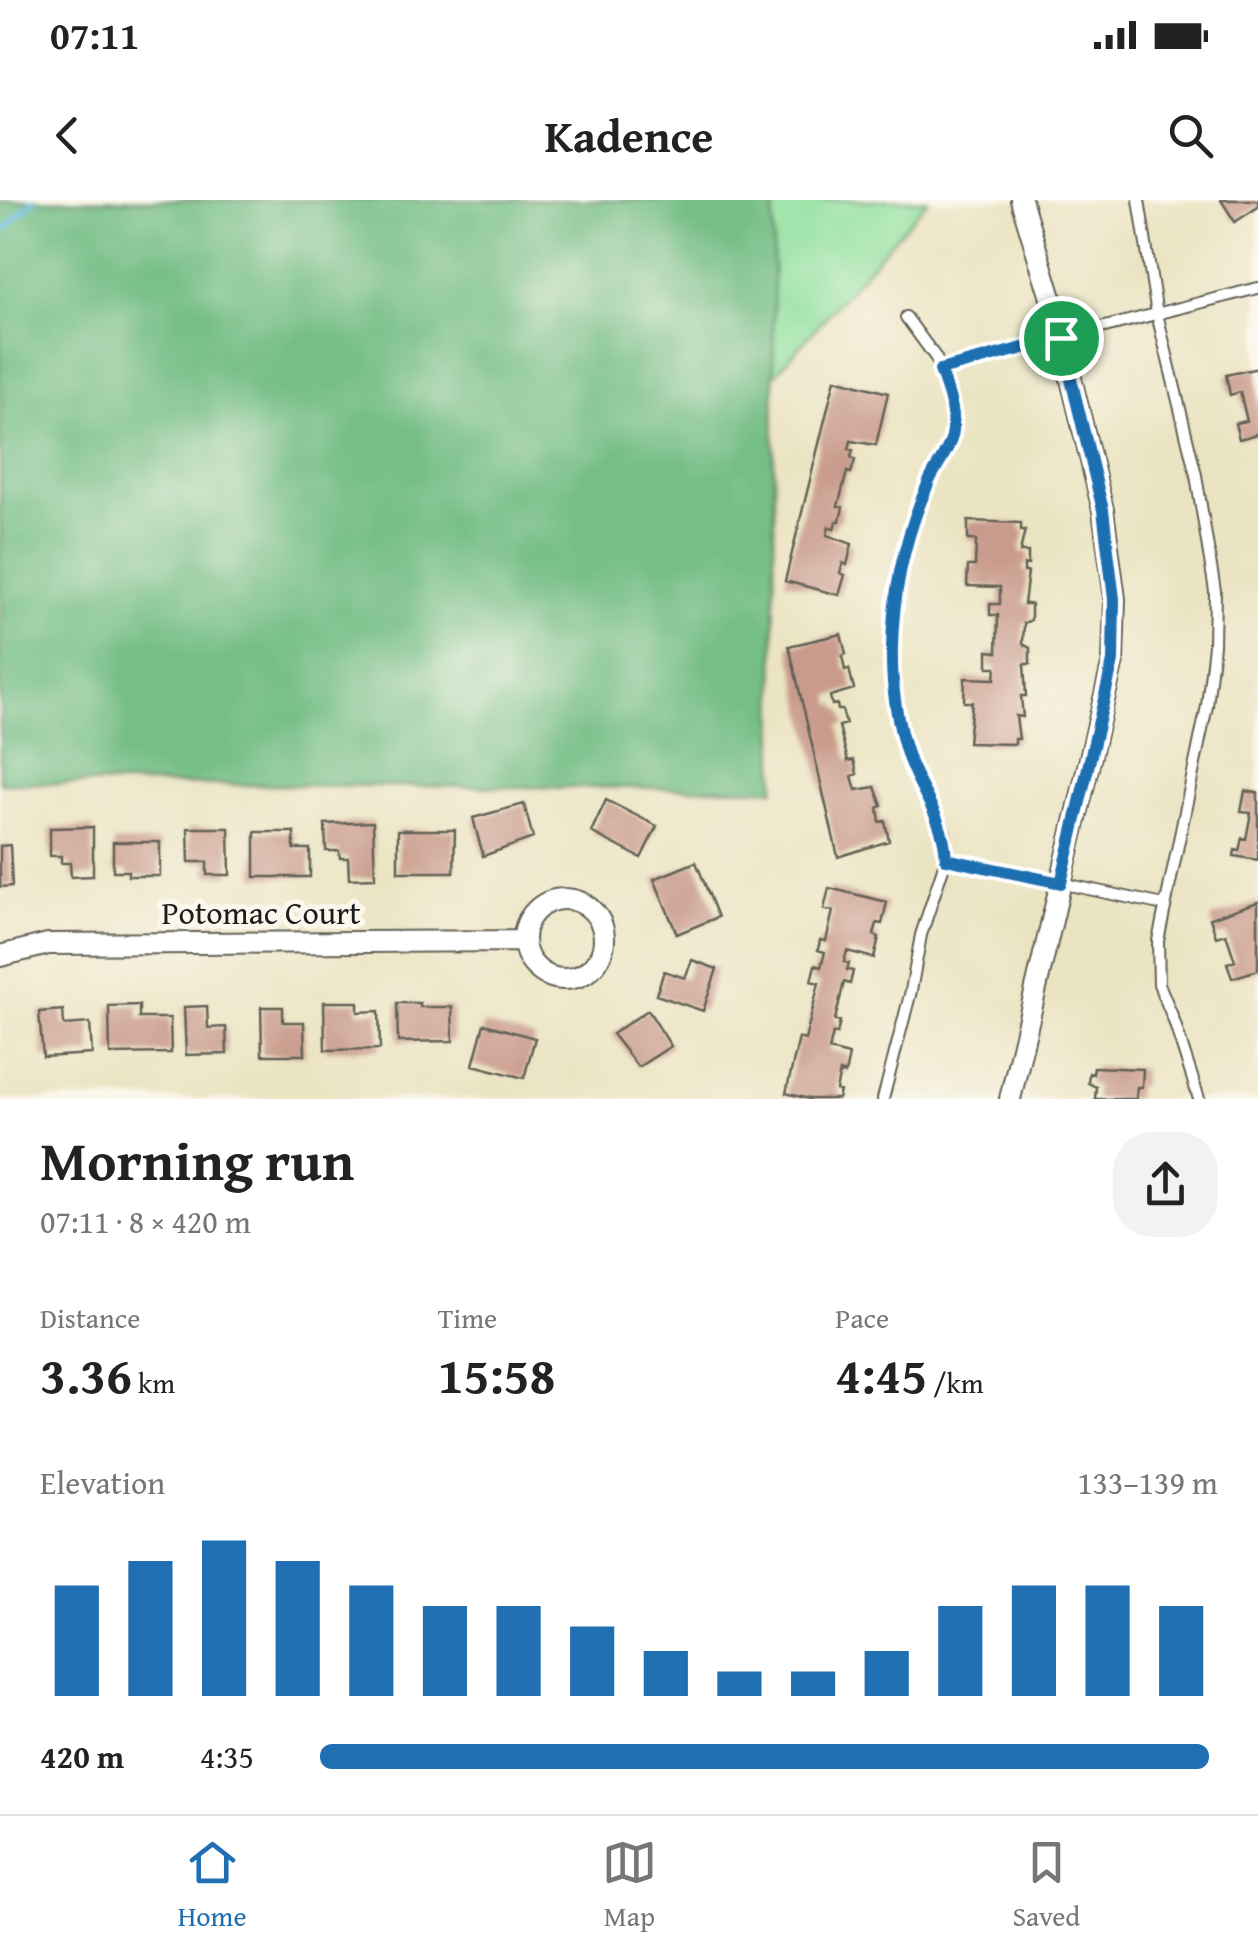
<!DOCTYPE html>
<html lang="en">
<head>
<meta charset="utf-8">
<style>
	:root { --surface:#fff; --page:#f2f2f2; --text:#222; --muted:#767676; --line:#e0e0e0; --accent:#1f6fb2 }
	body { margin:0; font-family:"Gentium Book Plus",serif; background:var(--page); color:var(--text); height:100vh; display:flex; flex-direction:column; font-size:38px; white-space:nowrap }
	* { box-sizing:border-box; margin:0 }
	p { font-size:32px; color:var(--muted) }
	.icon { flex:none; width:55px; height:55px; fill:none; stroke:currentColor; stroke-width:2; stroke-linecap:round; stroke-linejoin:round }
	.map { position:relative; height:899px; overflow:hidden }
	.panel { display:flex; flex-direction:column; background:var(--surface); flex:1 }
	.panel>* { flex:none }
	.pin { position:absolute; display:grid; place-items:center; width:85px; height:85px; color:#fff; margin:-42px; border:5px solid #fff; border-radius:50%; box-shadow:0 2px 10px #0007 }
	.round { display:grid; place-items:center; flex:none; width:105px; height:105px; border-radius:40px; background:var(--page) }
	.headline { display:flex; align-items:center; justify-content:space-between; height:170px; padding:0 40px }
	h1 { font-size:55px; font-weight:800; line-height:75px }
	.stats { display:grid; grid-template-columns:repeat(3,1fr); gap:15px; height:170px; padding:10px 40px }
	.stats div { display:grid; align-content:center }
	.stats b { font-size:50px; font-weight:800 }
	.stats small { font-size:28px; font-weight:400 }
	.stats p { font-size:28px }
	.chart { height:280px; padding:20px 40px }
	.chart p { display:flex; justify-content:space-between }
	.chart svg { width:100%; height:180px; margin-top:10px; stroke:var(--accent); stroke-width:6 }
	ul { padding:0 40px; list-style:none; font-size:32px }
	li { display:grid; grid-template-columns:160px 120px 1fr; align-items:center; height:75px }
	li i { height:25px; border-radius:12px; background:var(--accent) }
	.status { display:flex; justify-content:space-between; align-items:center; height:70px; padding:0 50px; background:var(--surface); direction:ltr }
	.status svg { height:28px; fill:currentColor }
	header { display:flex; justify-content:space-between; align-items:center; height:130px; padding:0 40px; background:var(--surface); font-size:45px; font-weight:800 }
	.dock { display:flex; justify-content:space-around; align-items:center; height:140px; border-top:2px solid var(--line); background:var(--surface); font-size:28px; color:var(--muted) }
	.dock a { display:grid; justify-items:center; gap:5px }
	.dock .active { color:var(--accent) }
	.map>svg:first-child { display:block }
</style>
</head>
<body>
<div class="status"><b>07:11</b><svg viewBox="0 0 49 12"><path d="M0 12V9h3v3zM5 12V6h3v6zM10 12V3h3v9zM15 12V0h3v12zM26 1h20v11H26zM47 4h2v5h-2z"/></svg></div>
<header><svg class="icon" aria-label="back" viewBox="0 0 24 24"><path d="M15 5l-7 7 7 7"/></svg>Kadence<svg class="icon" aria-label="search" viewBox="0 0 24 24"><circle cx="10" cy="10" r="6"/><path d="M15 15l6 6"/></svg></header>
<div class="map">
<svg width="1258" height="899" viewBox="0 0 1258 899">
	<rect width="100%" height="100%" fill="#fbf7ec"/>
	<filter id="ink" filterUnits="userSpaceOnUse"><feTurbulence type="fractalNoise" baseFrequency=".01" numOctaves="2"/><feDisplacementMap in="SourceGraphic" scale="20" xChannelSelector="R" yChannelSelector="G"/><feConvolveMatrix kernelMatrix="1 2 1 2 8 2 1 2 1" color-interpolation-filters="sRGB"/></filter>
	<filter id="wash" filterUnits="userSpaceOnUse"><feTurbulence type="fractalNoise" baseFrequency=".0048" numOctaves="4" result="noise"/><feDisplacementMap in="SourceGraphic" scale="40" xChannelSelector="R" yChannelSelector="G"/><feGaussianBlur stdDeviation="2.25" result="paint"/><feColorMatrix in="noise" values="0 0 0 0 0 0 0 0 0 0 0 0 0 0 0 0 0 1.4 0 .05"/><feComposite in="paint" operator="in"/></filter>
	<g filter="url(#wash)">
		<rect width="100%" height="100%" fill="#ebe4c3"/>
		<path fill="#90e09f" stroke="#567e5e" stroke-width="2.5" d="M 773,0 L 928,0 L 773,177 Z"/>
		<path fill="#74be86" stroke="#486d51" stroke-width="2.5" d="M 0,0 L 773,0 L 775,589 L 0,583 Z"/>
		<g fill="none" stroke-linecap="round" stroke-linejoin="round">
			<path stroke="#63b7df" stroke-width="6" d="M 0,34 L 34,0"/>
		</g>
		<g id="blocks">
			<path fill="#c99b8c" d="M 1221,0 L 1258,0 L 1258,7 L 1235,22 Z
				M 1258,168 L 1258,234 L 1239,239 L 1235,223 L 1247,221 L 1240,192 L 1230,195 L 1226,175 Z
				M 835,179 L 888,193 L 876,245 L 851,241 L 849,249 L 853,250 L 851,257 L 855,260 L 851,273 L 847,272 L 838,306 L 843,307 L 840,321 L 836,321 L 834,329 L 829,327 L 827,335 L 852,344 L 847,365 L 843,363 L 840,373 L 845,375 L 839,395 L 785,381 Z
				M 968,321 L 1021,323 L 1021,330 L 1025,330 L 1020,352 L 1028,352 L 1028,365 L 1024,364 L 1024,372 L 1028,372 L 1024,404 L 1031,404 L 1031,420 L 1024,423 L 1023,444 L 1030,448 L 1030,464 L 1024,464 L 1026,496 L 1021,496 L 1023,517 L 1016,516 L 1019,539 L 1015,539 L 1015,544 L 968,543 L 972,502 L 964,502 L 965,478 L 995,479 L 996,467 L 988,467 L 988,451 L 997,452 L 998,415 L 990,415 L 990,404 L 1000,404 L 1000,387 L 967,386 L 968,366 L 975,366 L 976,340 L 968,340 Z
				M 841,434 L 846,454 L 842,456 L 845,470 L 849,469 L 854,489 L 830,496 L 832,505 L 837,504 L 838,510 L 842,510 L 846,524 L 839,526 L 848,561 L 854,560 L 857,574 L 852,576 L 856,590 L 875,587 L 882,606 L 878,608 L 880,622 L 885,621 L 889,641 L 838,657 L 789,446 Z
				M 1245,591 L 1258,593 L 1258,660 L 1234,656 L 1235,650 L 1239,651 L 1242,638 L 1246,639 L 1251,613 L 1241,612 Z
				M 606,600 L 657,626 L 641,658 L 591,632 Z
				M 524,604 L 533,638 L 483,656 L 473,618 Z
				M 373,622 L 375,678 L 349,679 L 348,658 L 340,658 L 339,651 L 326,651 L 325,624 Z
				M 93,627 L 93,676 L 71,677 L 70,663 L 61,663 L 61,656 L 50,656 L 50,628 Z
				M 188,628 L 229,628 L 230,675 L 207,675 L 207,662 L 189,662 Z
				M 398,630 L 455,630 L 454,672 L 398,672 Z
				M 255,632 L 294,632 L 294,649 L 310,649 L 310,677 L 255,677 Z
				M 113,642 L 160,642 L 160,676 L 128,676 L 128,671 L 113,671 Z
				M 10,645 L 12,686 L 0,687 L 0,646 Z
				M 696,662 L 718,717 L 677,734 L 654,679 Z
				M 829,688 L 887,702 L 882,724 L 877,723 L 874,735 L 879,737 L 874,758 L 847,751 L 844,762 L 849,763 L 847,770 L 853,771 L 850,784 L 844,782 L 835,820 L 840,821 L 837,834 L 833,833 L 829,850 L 849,855 L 845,874 L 840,872 L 836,890 L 840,891 L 838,899 L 809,899 L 786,893 L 799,838 L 805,840 L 819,783 L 811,781 L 815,765 L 821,767 L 825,752 L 818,750 L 820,740 L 826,741 L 833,711 L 824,709 Z
				M 1258,702 L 1258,770 L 1232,778 L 1227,763 L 1235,761 L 1226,734 L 1216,737 L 1210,718 Z
				M 692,760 L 717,769 L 703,811 L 656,795 L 664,771 L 685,778 Z
				M 324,802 L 358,802 L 358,812 L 379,811 L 380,849 L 325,850 Z
				M 397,803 L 420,803 L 420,807 L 452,807 L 453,841 L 398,842 Z
				M 139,805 L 139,818 L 170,818 L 171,853 L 110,854 L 109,806 Z
				M 207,806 L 208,828 L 226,827 L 227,854 L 186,855 L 184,807 Z
				M 261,807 L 283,807 L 283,822 L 304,822 L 305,855 L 262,855 Z
				M 63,810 L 64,825 L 90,823 L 92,854 L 43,857 L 39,812 Z
				M 648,810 L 671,846 L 638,867 L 612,834 Z
				M 484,824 L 535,838 L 524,878 L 473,865 Z
				M 1094,867 L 1143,869 L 1142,887 L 1137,887 L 1136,899 L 1095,899 L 1096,887 L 1088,883 L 1089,873 L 1093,874 Z"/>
		</g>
	</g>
	<g filter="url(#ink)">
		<use href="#blocks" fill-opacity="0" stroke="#646256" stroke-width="2.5"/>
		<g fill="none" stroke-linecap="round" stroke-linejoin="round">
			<defs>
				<path id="lane" d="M 1139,0 L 1157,114 L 1196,275 L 1215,391 L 1214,445 L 1207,506 L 1158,741 L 1159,784 L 1173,818 L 1199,899
					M 940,169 L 1258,88
					M 946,659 L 1164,705
					M 883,899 L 911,791 L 921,735 L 946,659 L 945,633 L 909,561 L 898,518 L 892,451 L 896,392 L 908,338 L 927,286 L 952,236 L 951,201 L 936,158 L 906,117"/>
				<path id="street" d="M524 739a40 40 0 1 1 80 0a40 40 0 1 1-80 0Z
					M 0,756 L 48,744 L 524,741
					M 1010,899 L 1113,461 L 1115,399 L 1103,310 L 1052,101 L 1021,0"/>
			</defs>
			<use href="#lane" stroke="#646256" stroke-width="14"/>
			<use href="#street" stroke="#646256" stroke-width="24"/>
			<use href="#lane" stroke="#fff" stroke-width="10"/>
			<use href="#street" stroke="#fff" stroke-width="20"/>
		</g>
	</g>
	<g fill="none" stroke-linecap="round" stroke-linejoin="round" filter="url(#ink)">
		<defs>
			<path id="route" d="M 1061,138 L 1103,310 L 1114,399 L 1113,461 L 1061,683 L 946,659 C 944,618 923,597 909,560 C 897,526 891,484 892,448 C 893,392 905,336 928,284 C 934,269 948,253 952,236 C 957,214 947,190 940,170 Z"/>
		</defs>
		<use href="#route" stroke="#fff" stroke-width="20"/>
		<use href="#route" stroke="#1f6fb2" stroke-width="12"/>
	</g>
	<g text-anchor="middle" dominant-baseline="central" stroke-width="10" stroke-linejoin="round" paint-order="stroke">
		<g font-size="32" fill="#1c1c1c" stroke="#fbf7ec">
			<text x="261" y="712">Potomac Court</text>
		</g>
	</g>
</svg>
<div class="pin" style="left:1061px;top:138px;background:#1e9e55"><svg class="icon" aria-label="arrive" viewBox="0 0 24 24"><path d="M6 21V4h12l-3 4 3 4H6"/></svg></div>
</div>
<section class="panel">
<div class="headline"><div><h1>Morning run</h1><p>07:11 · 8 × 420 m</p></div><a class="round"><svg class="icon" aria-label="share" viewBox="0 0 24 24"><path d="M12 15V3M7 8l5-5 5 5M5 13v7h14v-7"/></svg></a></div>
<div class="stats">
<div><p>Distance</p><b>3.36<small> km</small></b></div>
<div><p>Time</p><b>15:58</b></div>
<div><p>Pace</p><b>4:45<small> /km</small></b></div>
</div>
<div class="chart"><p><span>Elevation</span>133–139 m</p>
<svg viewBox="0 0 160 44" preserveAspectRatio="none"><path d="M5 44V17M15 44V11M25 44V6M35 44V11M45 44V17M55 44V22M65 44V22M75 44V27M85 44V33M95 44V38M105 44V38M115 44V33M125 44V22M135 44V17M145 44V17M155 44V22"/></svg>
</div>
<ul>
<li><b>420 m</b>4:35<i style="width:99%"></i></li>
</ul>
</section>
<nav class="dock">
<a class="active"><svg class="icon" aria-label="home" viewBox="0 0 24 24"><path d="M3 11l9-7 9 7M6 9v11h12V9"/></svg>Home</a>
<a><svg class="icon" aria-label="map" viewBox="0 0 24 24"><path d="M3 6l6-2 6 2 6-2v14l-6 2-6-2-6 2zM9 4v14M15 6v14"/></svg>Map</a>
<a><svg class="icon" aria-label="saved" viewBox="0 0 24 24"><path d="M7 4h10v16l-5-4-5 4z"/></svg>Saved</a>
</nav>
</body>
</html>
